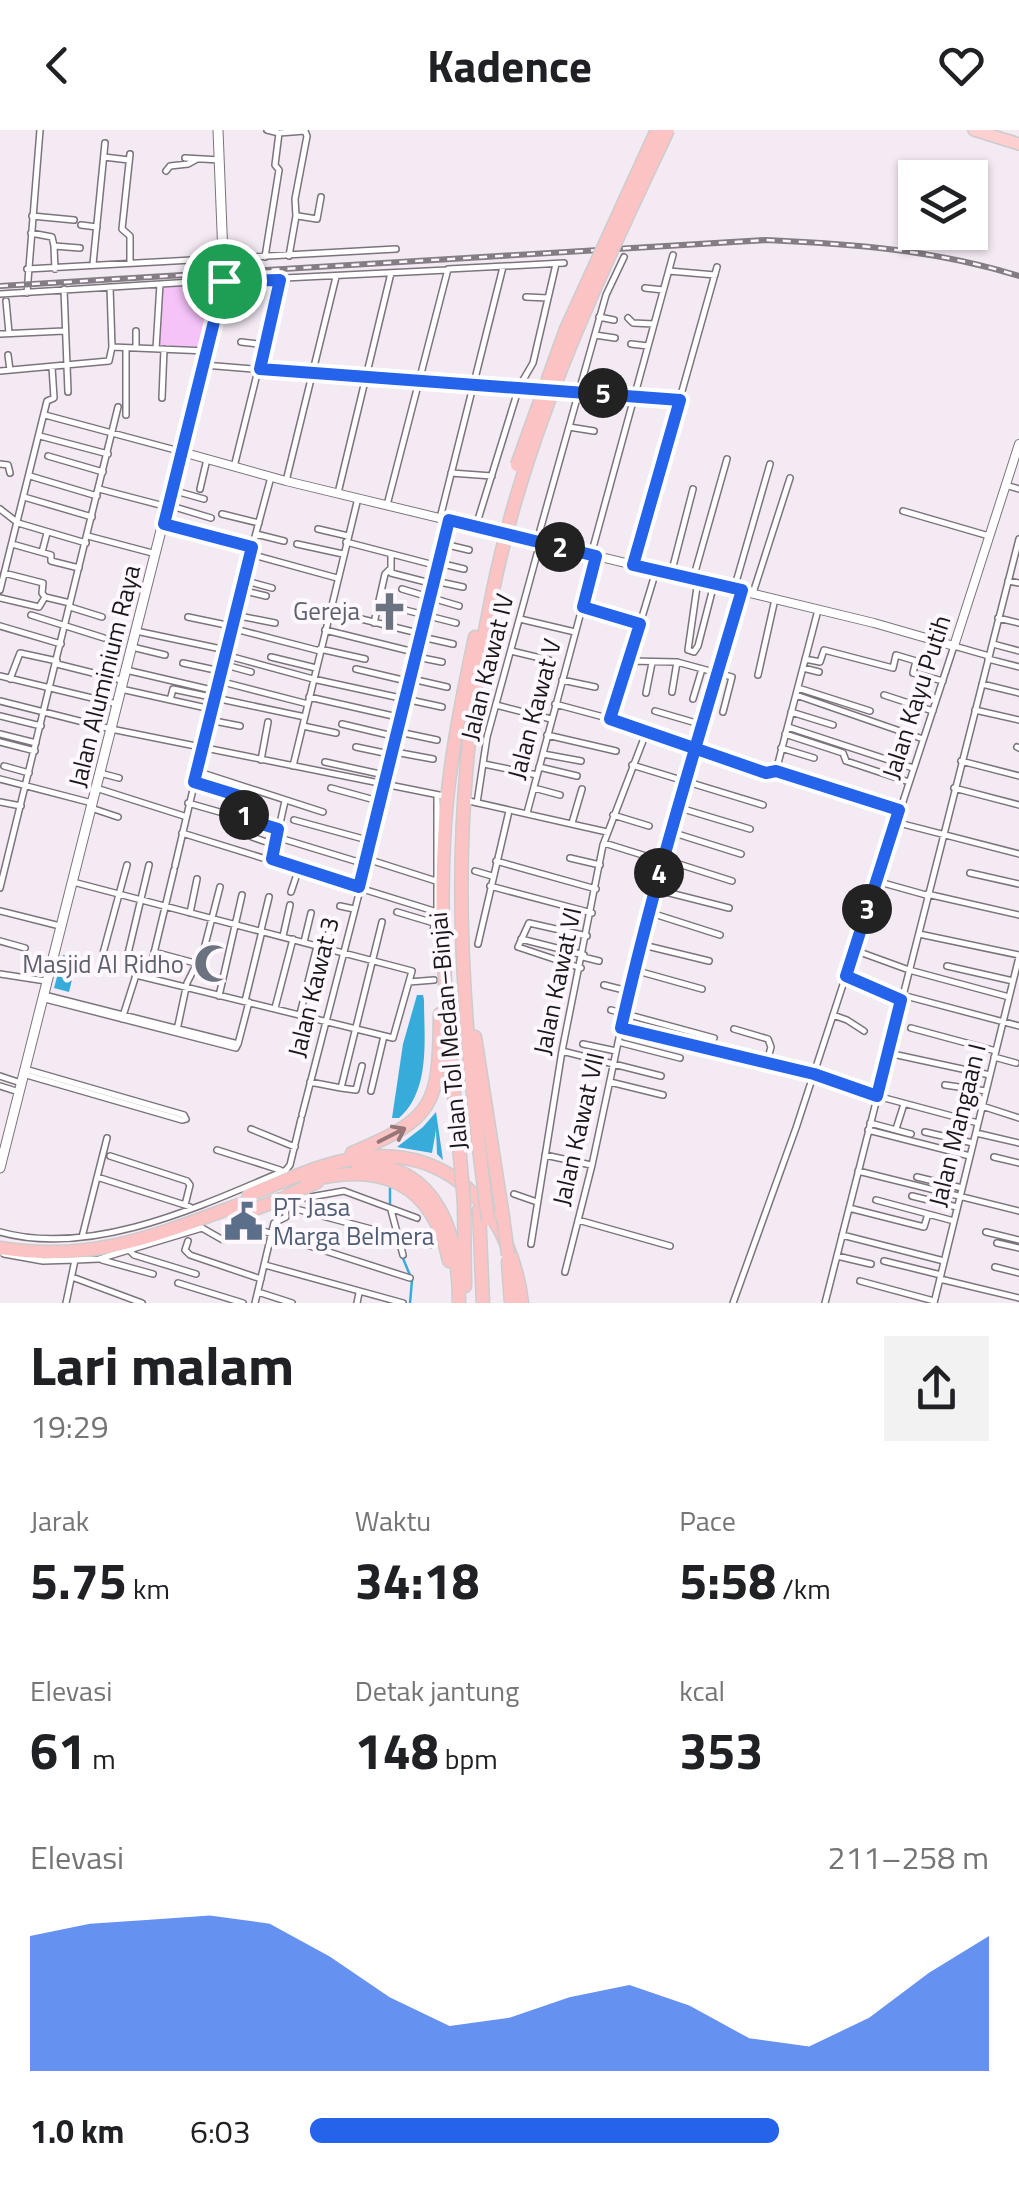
<!DOCTYPE html>
<html lang="id">
<head>
<meta charset="utf-8">
<style>
	:root { --surface:#fff; --page:#f2f2f2; --text:#202124; --muted:#757577; --accent:#2563eb }
	body { margin:0; font-family:"Titillium Web",sans-serif; background:var(--page); color:var(--text); height:100vh; display:flex; flex-direction:column; font-size:38px; white-space:nowrap }
	* { box-sizing:border-box; margin:0 }
	p { font-size:32px; color:var(--muted) }
	.icon { flex:none; width:55px; height:55px; fill:none; stroke:currentColor; stroke-width:2; stroke-linecap:round; stroke-linejoin:round }
	.map { position:relative; height:1173px; overflow:hidden }
	.side { display:flex; flex-direction:column; background:var(--surface); flex:1 }
	.side>* { flex:none }
	.controls { position:absolute; left:898px; top:30px; display:grid; gap:20px }
	.controls a { display:grid; place-items:center; width:90px; height:90px; border-radius:0px; background:var(--surface); box-shadow:0 2px 8px #0004; font-size:50px }
	.pin { position:absolute; display:grid; place-items:center; width:85px; height:85px; color:#fff; margin:-42px; border:5px solid #fff; border-radius:50%; box-shadow:0 2px 10px #0007 }
	.km { position:absolute; width:50px; height:50px; margin:-25px; border-radius:50%; background:#222; color:#fff; font-size:28px; line-height:50px; text-align:center }
	.round { display:grid; place-items:center; flex:none; width:105px; height:105px; border-radius:0px; background:var(--page) }
	.headline { display:flex; align-items:center; justify-content:space-between; height:170px; padding:0 30px }
	h1 { font-size:55px; font-weight:700; line-height:75px }
	.stats { display:grid; grid-template-columns:repeat(3,1fr); gap:15px; height:170px; padding:10px 30px }
	.stats div { display:grid; align-content:center }
	.stats b { font-size:50px; font-weight:700 }
	.stats small { font-size:28px; font-weight:400 }
	.stats p { font-size:28px }
	.chart { height:280px; padding:20px 30px }
	.chart p { display:flex; justify-content:space-between }
	.chart svg { width:100%; height:180px; margin-top:10px; fill:var(--accent); opacity:.7 }
	ul { padding:0 30px; list-style:none; font-size:32px }
	li { display:grid; grid-template-columns:160px 120px 1fr; align-items:center; height:75px }
	li i { height:25px; border-radius:12px; background:var(--accent) }
	header { display:flex; justify-content:space-between; align-items:center; height:130px; padding:0 30px; background:var(--surface); font-size:45px; font-weight:700 }
	.map>svg:first-child { display:block }
</style>
</head>
<body>
<header><svg class="icon" aria-label="back" viewBox="0 0 24 24"><path d="M15 5l-7 7 7 7"/></svg>Kadence<svg class="icon" aria-label="heart" viewBox="0 0 24 24"><path d="M12 20l-8-8c-3-5 5-10 8-4 3-6 11-1 8 4z"/></svg></header>
<div class="map">
<svg width="1019" height="1173" viewBox="0 0 1019 1173">
	<rect width="100%" height="100%" fill="#f4eaf4"/>
	<path fill="#f6c3f9" d="M 221,151 L 204,217 L 158,215 L 162,155 Z"/>
	<path fill="#37acda" d="M 63,825 L 77,829 L 69,862 L 54,858 Z
		M 417,865 L 423,865 L 424,870 C 424,908 431,960 399,988 L 392,988 L 403,914 Z
		M 436,982 L 443,1030 L 437,1024 L 436,1000 L 432,1023 L 397,1017 L 423,997 Z"/>
	<g fill="none" stroke-linecap="round" stroke-linejoin="round">
		<path stroke="#37acda" stroke-width="2.5" d="M 390,1085 L 390,1058
			M 402,1126 L 412,1150 L 410,1173"/>
		<defs>
			<path id="minor" d="M 267,0 L 279,3
				M 104,27 L 129,30
				M 185,28 L 220,30
				M 166,41 L 170,36 L 188,34 L 197,29
				M 32,86 L 74,90
				M 298,86 L 317,89 L 321,67
				M 81,95 L 97,97
				M 31,103 L 52,107 L 54,116 L 80,118
				M 54,117 L 55,139
				M 265,127 L 279,40 L 275,35 L 279,3 L 305,1 L 307,6 L 295,69 L 296,86 L 289,126
				M 130,133 L 130,106 L 122,99 L 130,24
				M 93,134 L 105,13
				M 27,139 L 396,119
				M 669,141 L 715,145
				M 226,151 L 447,140
				M 645,158 L 663,160
				M 64,159 L 68,262
				M 27,163 L 40,0
				M 0,164 L 224,150
				M 526,167 L 548,168
				M 6,171 L 9,203
				M 599,187 L 614,190
				M 628,188 L 633,193 L 654,194
				M 136,201 L 136,218
				M 0,204 L 64,201
				M 595,205 L 615,208
				M 241,212 L 266,215
				M 631,214 L 648,216
				M 112,217 L 207,221
				M 126,218 L 126,285
				M 156,219 L 160,154
				M 8,225 L 10,240
				M 204,235 L 420,253 L 542,259
				M 0,241 L 109,231 L 112,217 L 110,157
				M 553,260 L 680,270
				M 162,268 L 164,219
				M 45,285 L 179,321
				M 569,297 L 594,301
				M 40,306 L 108,324
				M 48,326 L 103,342
				M 0,334 L 8,335 L 10,343
				M 234,337 L 280,151
				M 451,343 L 492,346
				M 30,346 L 97,366
				M 286,351 L 336,147
				M 1005,355 L 1019,359
				M 99,359 L 168,377
				M 200,359 L 207,329
				M 172,360 L 204,369
				M 338,363 L 391,143
				M 24,367 L 92,387
				M 168,375 L 211,388
				M 387,375 L 448,139 L 564,133
				M 0,379 L 18,393 L 86,413
				M 903,381 L 989,406
				M 222,384 L 259,393
				M 440,388 L 503,137
				M 164,393 L 252,417
				M 476,396 L 519,257 L 533,233 L 556,134
				M 318,399 L 348,406
				M 256,404 L 284,411
				M 88,406 L 156,424
				M 537,411 L 606,165 L 624,127
				M 346,412 L 438,436
				M 12,414 L 51,425 L 51,431 L 79,438
				M 297,414 L 343,424
				M 444,414 L 469,420
				M 42,422 L 47,403
				M 250,424 L 337,448
				M 391,424 L 391,443 L 434,454
				M 591,425 L 673,125
				M 439,433 L 464,439
				M 633,435 L 717,137
				M 4,443 L 43,453 L 42,463 L 45,467 L 70,473
				M 671,444 L 693,359
				M 693,449 L 727,329
				M 243,450 L 272,458
				M 435,451 L 463,457
				M 1008,451 L 1019,453
				M 402,459 L 459,476
				M 734,459 L 770,334
				M 0,460 L 47,271 L 54,268 L 52,237
				M 241,460 L 266,466
				M 753,463 L 790,348
				M 0,468 L 39,477 L 45,467
				M 378,473 L 456,493
				M 70,477 L 102,487
				M 583,477 L 639,494
				M 329,481 L 422,504
				M 31,485 L 104,508
				M 234,485 L 275,493
				M 188,487 L 231,496
				M 998,488 L 1019,493
				M 520,489 L 575,502
				M 374,493 L 385,444 L 389,440
				M 0,496 L 61,514
				M 231,498 L 320,521
				M 325,500 L 418,523
				M 136,501 L 226,520
				M 422,507 L 453,514
				M 993,514 L 1019,521
				M 132,517 L 165,525
				M 320,519 L 365,529
				M 688,520 L 694,522 L 698,516 L 714,454
				M 688,520 L 698,450
				M 511,521 L 549,530
				M 225,525 L 313,549 L 442,577
				M 271,527 L 316,538
				M 417,527 L 442,532
				M 805,529 L 820,532 L 824,520 L 893,538 L 896,525 L 916,531 L 913,543 L 943,551
				M 988,529 L 1019,537
				M 629,531 L 677,532 L 732,547 L 723,582
				M 183,533 L 220,541
				M 57,534 L 121,550
				M 222,534 L 251,542
				M 803,538 L 819,542
				M 356,539 L 411,552
				M 126,540 L 216,561
				M 758,545 L 775,469
				M 0,546 L 117,574
				M 10,549 L 20,523 L 57,531
				M 412,549 L 447,557
				M 562,550 L 595,557
				M 219,551 L 308,574
				M 982,554 L 1019,563
				M 798,558 L 870,581
				M 121,559 L 211,579
				M 672,562 L 677,532
				M 646,563 L 652,533
				M 796,565 L 923,609
				M 884,565 L 933,581
				M 309,567 L 402,588
				M 693,569 L 702,539
				M 170,570 L 173,559 L 305,587
				M 0,571 L 111,599 L 444,666
				M 555,574 L 611,589 L 766,643 L 776,641 L 899,680
				M 496,575 L 551,589
				M 975,580 L 1019,590
				M 655,581 L 703,595
				M 791,582 L 833,595
				M 0,586 L 41,596
				M 611,589 L 656,441
				M 209,590 L 240,596
				M 342,594 L 397,607
				M 303,596 L 336,603
				M 788,597 L 913,638
				M 399,602 L 437,610
				M 0,604 L 36,613
				M 785,604 L 843,623 L 846,631 L 909,652
				M 547,605 L 616,621
				M 0,612 L 35,621
				M 356,617 L 394,625
				M 1017,617 L 1019,618
				M 781,618 L 814,628
				M 395,622 L 433,629
				M 543,624 L 581,631
				M 261,630 L 268,592
				M 961,631 L 1019,646
				M 325,632 L 389,646
				M 484,634 L 537,645
				M 632,635 L 763,675
				M 4,636 L 29,643
				M 293,636 L 358,368
				M 539,637 L 577,646
				M 196,641 L 323,682
				M 776,641 L 818,480
				M 100,643 L 119,648
				M 0,649 L 92,673
				M 193,652 L 247,669 L 243,689
				M 96,658 L 184,686
				M 331,658 L 382,672
				M 534,658 L 560,665
				M 954,658 L 1019,675
				M 469,671 L 607,702
				M 0,672 L 21,676
				M 188,673 L 279,699
				M 477,673 L 487,607 L 540,413
				M 91,678 L 118,687
				M 680,678 L 750,699
				M 527,683 L 596,426
				M 613,685 L 649,696
				M 294,690 L 371,711
				M 895,692 L 1019,724
				M 572,693 L 582,659
				M 671,702 L 741,724
				M 182,703 L 437,782
				M 252,707 L 275,715
				M 283,709 L 365,734
				M 604,713 L 662,731
				M 570,728 L 600,735
				M 272,729 L 285,671
				M 367,729 L 436,751
				M 663,729 L 732,751
				M 496,731 L 596,759
				M 175,736 L 234,485 L 271,347
				M 475,741 L 492,746
				M 970,743 L 1019,754
				M 876,751 L 926,765
				M 73,752 L 412,841 L 393,908 L 136,845 L 122,889
				M 490,756 L 592,783
				M 0,758 L 118,277
				M 654,759 L 729,778
				M 291,762 L 299,738
				M 927,764 L 1019,785
				M 340,776 L 354,779
				M 0,781 L 60,796
				M 397,782 L 434,793
				M 648,782 L 720,805
				M 190,783 L 197,749
				M 261,800 L 269,767
				M 433,801 L 437,782 L 437,665
				M 919,804 L 1019,825
				M 283,806 L 290,775
				M 521,809 L 584,825
				M 0,811 L 25,818
				M 304,812 L 311,783
				M 478,814 L 509,681
				M 639,814 L 709,831
				M 325,818 L 332,790
				M 854,820 L 909,840 L 1009,867
				M 154,822 L 195,833
				M 102,827 L 127,735
				M 583,827 L 599,831
				M 126,832 L 149,735
				M 947,836 L 1013,851
				M 581,838 L 518,817 L 529,793 L 587,806
				M 634,840 L 702,859
				M 0,844 L 46,851
				M 846,846 L 901,870
				M 148,848 L 174,740
				M 409,852 L 434,850
				M 604,855 L 628,861
				M 44,865 L 238,914
				M 902,865 L 1019,896
				M 219,866 L 242,765
				M 45,869 L 236,918 L 238,914
				M 245,871 L 262,801
				M 275,878 L 293,809
				M 611,880 L 714,908
				M 300,884 L 317,816
				M 833,885 L 847,890 L 864,901
				M 621,898 L 814,944 L 877,966 L 978,993
				M 911,898 L 996,921
				M 734,899 L 768,909 L 771,917 L 767,932
				M 177,900 L 187,853 L 204,819 L 220,757
				M 618,912 L 680,928
				M 238,914 L 249,872
				M 583,914 L 616,921
				M 562,921 L 661,946
				M 888,923 L 990,945
				M 994,927 L 1016,933
				M 25,939 L 184,985 L 186,989
				M 23,944 L 182,990 L 186,989
				M 0,946 L 21,953
				M 310,952 L 341,958 L 382,792
				M 610,952 L 663,965
				M 945,955 L 986,961
				M 0,956 L 19,962
				M 341,958 L 356,960 L 362,936
				M 371,961 L 384,906
				M 982,976 L 1019,988
				M 302,985 L 387,655 L 449,390
				M 870,993 L 911,1004
				M 251,999 L 295,1017
				M 896,999 L 904,974
				M 868,1000 L 970,1026
				M 925,1002 L 973,1013
				M 976,1003 L 1019,1013
				M 217,1020 L 280,1040
				M 545,1025 L 591,1035
				M 110,1026 L 187,1051 L 190,1055 L 185,1075 L 190,1077
				M 994,1027 L 1019,1033
				M 858,1041 L 1019,1081
				M 97,1047 L 185,1075
				M 917,1047 L 962,1058
				M 514,1064 L 537,1072
				M 912,1066 L 957,1077
				M 876,1070 L 954,1091
				M 285,1076 L 431,1115
				M 849,1078 L 924,1097 L 928,1084
				M 391,1080 L 403,1125
				M 578,1090 L 670,1116
				M 0,1102 C 92,1128 203,1075 286,1040 L 290,1035 L 301,989
				M 986,1102 L 1019,1110
				M 842,1105 L 944,1131
				M 82,1107 L 107,1008
				M 188,1111 L 185,1120 L 190,1125 L 261,1149
				M 997,1113 L 1019,1118
				M 531,1114 L 562,921 L 603,715 L 646,603
				M 130,1121 L 134,1125 L 196,1144
				M 4,1124 L 43,1131 L 75,1130
				M 837,1126 L 871,1134
				M 102,1130 L 153,1144
				M 884,1131 L 941,1145
				M 265,1135 L 403,1173
				M 995,1137 L 1019,1143
				M 565,1142 L 592,1035 L 639,814 L 742,460
				M 72,1147 L 142,1173
				M 940,1149 L 1019,1168
				M 860,1151 L 934,1171
				M 178,1153 L 243,1173
				M 258,1162 L 292,1173
				M 66,1173 L 75,1130 L 99,1129 L 202,1098 L 223,1110 L 257,1099 L 410,1148
				M 255,1173 L 274,1093 L 286,1087 L 285,1076 L 293,1070 L 344,1061 L 417,1088
				M 357,1173 L 359,1163
				M 733,1173 L 796,998 L 954,516 L 989,526
				M 825,1173 L 1019,409
				M 934,1173 L 1019,827"/>
			<path id="tertiary" d="M 182,322 L 286,351 L 874,493 L 954,516 L 1019,314"/>
			<path id="secondary" d="M 0,1038 L 224,151 L 218,0"/>
			<path id="trunk" d="M 974,0 L 1019,14"/>
			<path id="motorway" d="M 475,907 L 503,1087
				M 352,1023 C 436,988 439,974 440,884
				M 358,1035 C 439,1032 459,1107 459,1173
				M 461,1038 C 451,930 438,820 444,711 C 447,642 461,573 475,507
				M 307,1051 C 380,1031 433,1052 449,1131
				M 484,1058 C 457,851 448,671 492,465
				M 249,1065 C 285,1051 321,1033 359,1028 C 454,1014 512,1087 522,1173
				M 287,1066 L 317,1052
				M 464,1073 L 465,1156
				M 255,1079 L 281,1069
				M 479,1080 L 483,1173
				M 0,1118 C 92,1133 157,1105 241,1074
				M 508,1132 L 511,1173"/>
		</defs>
		<use href="#minor" stroke="#7c747d" stroke-width="8"/>
		<use href="#tertiary" stroke="#7c747d" stroke-width="10"/>
		<use href="#secondary" stroke="#7c747d" stroke-width="11"/>
		<use href="#trunk" stroke="#cdcccd" stroke-width="14"/>
		<use href="#motorway" stroke="#cdcccd" stroke-width="15"/>
		<use href="#minor" stroke="#fff" stroke-width="5"/>
		<use href="#tertiary" stroke="#fff" stroke-width="8"/>
		<use href="#secondary" stroke="#fff" stroke-width="9"/>
		<use href="#trunk" stroke="#fccfd0" stroke-width="11"/>
		<use href="#motorway" stroke="#fcc3c4" stroke-width="12"/>
		<defs>
			<path id="rail" d="M 0,156 L 766,110 C 853,114 936,120 1019,146"/>
		</defs>
		<use href="#rail" stroke="#847e84" stroke-width="6"/>
		<use href="#rail" stroke="#fff9ff" stroke-width="2.5" stroke-dasharray="8" stroke-linecap="butt"/>
		<defs>
			<path id="motorway-bridge" d="M 517,335 L 566,199 L 657,0
				M 492,465 C 525,300 597,151 668,0
				M 461,1038 L 464,1073
				M 484,1058 L 488,1090
				M 503,1087 L 508,1125"/>
		</defs>
		<use href="#motorway-bridge" stroke="#cdcccd" stroke-width="15" stroke-linecap="butt"/>
		<use href="#motorway-bridge" stroke="#fcc3c4" stroke-width="12"/>
	</g>
	<defs><path id="oneway-shaft" d="M-6 0H5M1.5-3L5.5 0L1.5 3" fill="none" stroke-width="1.6" stroke-linecap="round" stroke-linejoin="round" transform="scale(2.5)"/></defs>
	<use stroke="#977678" href="#oneway-shaft" transform="translate(392 1005) rotate(-27)"/>
	<g fill="none" stroke-linecap="round" stroke-linejoin="round">
		<defs>
			<path id="route" d="M 224,151 L 164,394 L 252,417 L 194,652 L 246,668 L 242,688 L 278,699 L 272,729 L 359,757 L 449,390 L 596,426 L 583,477 L 640,494 L 610,589 L 766,643 L 776,641 L 899,680 L 846,846 L 901,870 L 877,966 L 814,944 L 621,898 C 654,750 699,606 742,460 L 633,435 L 680,270 L 260,239 L 280,150 L 224,151"/>
		</defs>
		<use href="#route" stroke="#fff" stroke-width="20"/>
		<use href="#route" stroke="#2563eb" stroke-width="12"/>
	</g>
	<defs>
		<symbol id="church-bare" viewBox="-9 -9 18 18"><path d="M-1.2-6h2.4v3.5h3.3v2.4h-3.3V6h-2.4V-.1h-3.3v-2.4h3.3Z" fill="#6b7280" stroke="#fff9ff" stroke-width="2.5" paint-order="stroke"/></symbol>
		<symbol id="mosque-bare" viewBox="-9 -9 18 18"><path d="M3.5-4.9A6 6 0 1 0 3.5 4.9A5 5 0 1 1 3.5-4.9Z" fill="#6b7280" stroke="#fff9ff" stroke-width="2.5" paint-order="stroke"/></symbol>
		<symbol id="civic-bare" viewBox="-9 -9 18 18"><path d="M-.6-6.5H3V-4.5H.6V-3L4-1V1h2V6H-6V1h2V-1L-.6-3ZM-1.2 2.5V6h2.4V2.5Z" fill="#5c6f8a" stroke="#fff9ff" stroke-width="2.5" paint-order="stroke"/></symbol>
	</defs>
	<g fill-rule="evenodd">
		<use href="#church-bare" x="362" y="454" width="55" height="55"/>
		<use href="#mosque-bare" x="186" y="806" width="55" height="55"/>
		<use href="#civic-bare" x="216" y="1064" width="55" height="55"/>
	</g>
	<g text-anchor="middle" dominant-baseline="central" stroke-width="8" stroke-linejoin="round" paint-order="stroke">
		<g font-size="25" fill="#5b616d" stroke="#fff9ff" text-anchor="end">
			<text x="360" y="481">Gereja</text>
			<text x="184" y="834">Masjid Al Ridho</text>
		</g>
		<g font-size="25" fill="#1b181b" stroke="#fff9ff">
			<text transform="translate(487 537) rotate(-76)">Jalan Kawat IV</text>
			<text transform="translate(104 546) rotate(-76)">Jalan Aluminium Raya</text>
			<text transform="translate(916 567) rotate(-72)">Jalan Kayu Putih</text>
			<text transform="translate(534 579) rotate(-75)">Jalan Kawat V</text>
			<text transform="translate(557 851) rotate(-78)">Jalan Kawat VI</text>
			<text transform="translate(313 857) rotate(-76)">Jalan Kawat 3</text>
			<text transform="translate(448 901) rotate(-95)">Jalan Tol Medan–Binjai</text>
			<text transform="translate(957 995) rotate(-76)">Jalan Mangaan I</text>
			<text transform="translate(578 999) rotate(-77)">Jalan Kawat VII</text>
		</g>
		<g font-size="25" fill="#4e5e75" stroke="#fff9ff" text-anchor="start">
			<text x="273" y="1077">PT Jasa<tspan x="273" dy="29">Marga Belmera</tspan></text>
		</g>
	</g>
</svg>
<div class="controls">
<a><svg class="icon" aria-label="layers" viewBox="0 0 24 24"><path d="M12 4l9 5-9 5-9-5zM3 14l9 5 9-5"/></svg></a>
</div>
<div class="pin" style="left:224px;top:151px;background:#1e9e55"><svg class="icon" aria-label="arrive" viewBox="0 0 24 24"><path d="M6 21V4h12l-3 4 3 4H6"/></svg></div>
<b class="km" style="left:244px;top:685px">1</b>
<b class="km" style="left:560px;top:417px">2</b>
<b class="km" style="left:867px;top:779px">3</b>
<b class="km" style="left:659px;top:743px">4</b>
<b class="km" style="left:603px;top:263px">5</b>
</div>
<section class="side">
<div class="headline"><div><h1>Lari malam</h1><p>19:29</p></div><a class="round"><svg class="icon" aria-label="share" viewBox="0 0 24 24"><path d="M12 15V3M7 8l5-5 5 5M5 13v7h14v-7"/></svg></a></div>
<div class="stats">
<div><p>Jarak</p><b>5.75<small> km</small></b></div>
<div><p>Waktu</p><b>34:18</b></div>
<div><p>Pace</p><b>5:58<small> /km</small></b></div>
</div>
<div class="stats">
<div><p>Elevasi</p><b>61<small> m</small></b></div>
<div><p>Detak jantung</p><b>148<small> bpm</small></b></div>
<div><p>kcal</p><b>353</b></div>
</div>
<div class="chart"><p><span>Elevasi</span>211–258 m</p>
<svg viewBox="0 0 160 44" preserveAspectRatio="none"><path d="M0 44V11L10 8L20 7L30 6L40 8L50 16L60 26L70 33L80 31L90 26L100 23L110 28L120 36L130 38L140 31L150 20L160 11V44z"/></svg>
</div>
<ul>
<li><b>1.0 km</b>6:03<i style="width:69%"></i></li>
</ul>
</section>
</body>
</html>
